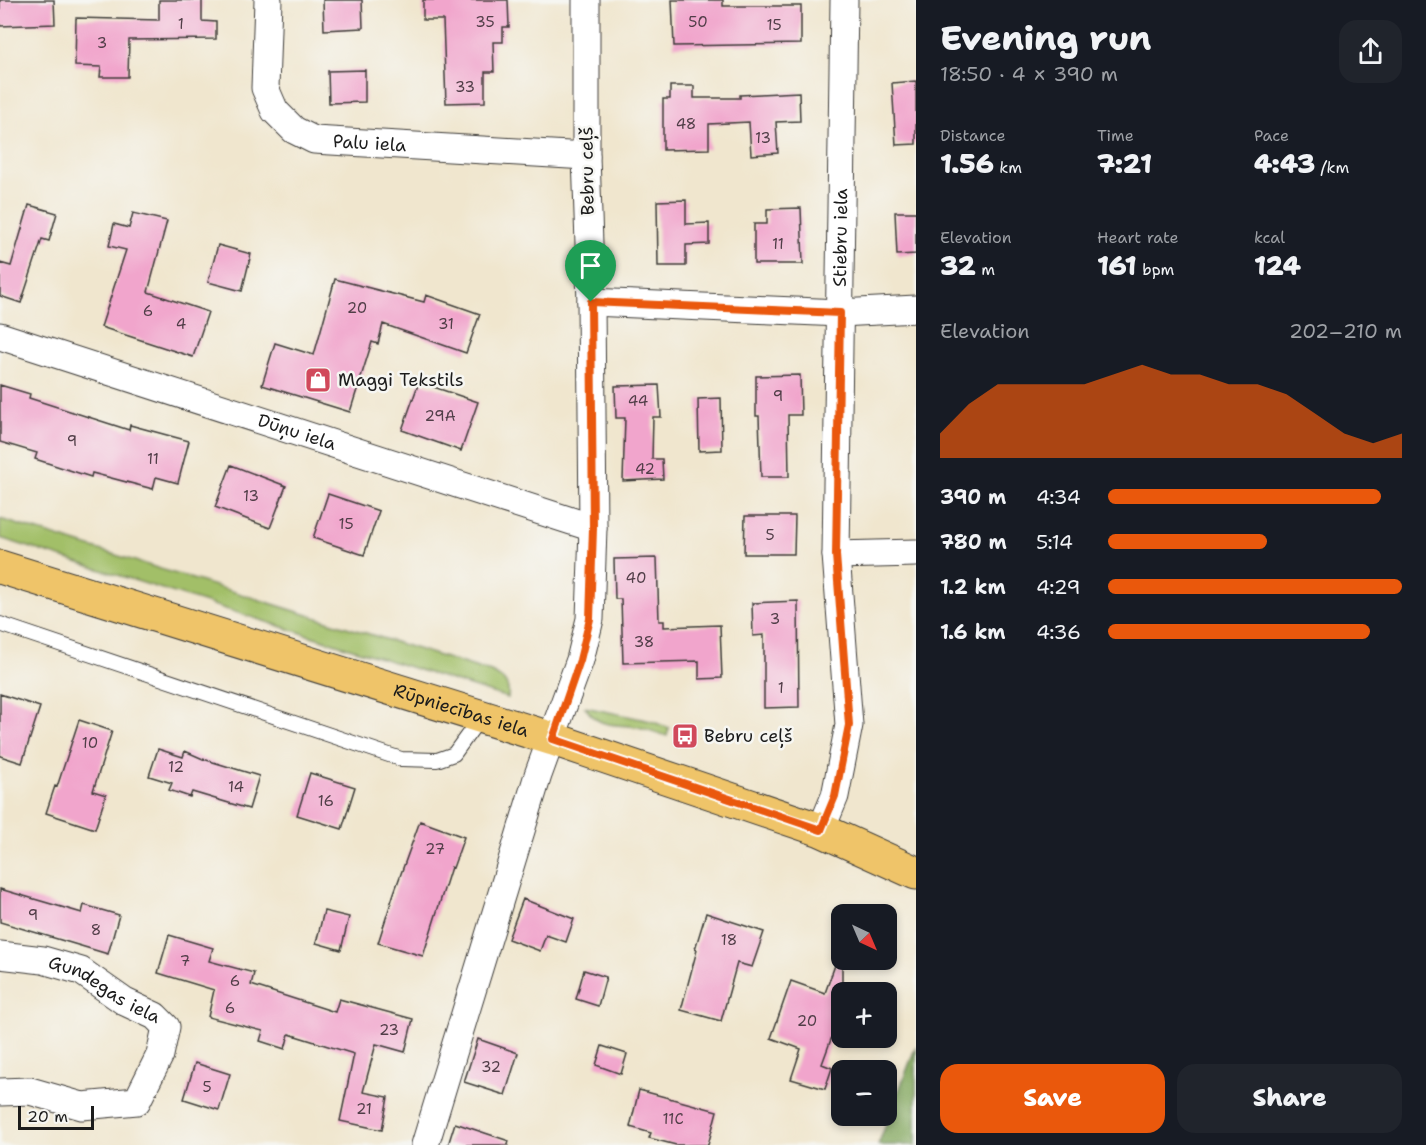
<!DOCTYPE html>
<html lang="en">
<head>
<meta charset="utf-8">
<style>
	:root { --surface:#171b24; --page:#20242c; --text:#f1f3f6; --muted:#9ea1a6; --accent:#ea580c }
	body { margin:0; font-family:"Shantell Sans",sans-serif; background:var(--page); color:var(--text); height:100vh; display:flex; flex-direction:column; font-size:22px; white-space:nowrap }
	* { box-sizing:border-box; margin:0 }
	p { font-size:20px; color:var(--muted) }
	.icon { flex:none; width:33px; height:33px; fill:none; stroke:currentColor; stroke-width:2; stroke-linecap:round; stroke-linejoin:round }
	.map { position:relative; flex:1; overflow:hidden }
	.side { display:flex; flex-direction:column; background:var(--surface); width:510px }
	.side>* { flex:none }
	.needle { width:39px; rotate:136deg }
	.buttons { position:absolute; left:831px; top:904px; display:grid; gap:12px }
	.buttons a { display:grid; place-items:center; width:66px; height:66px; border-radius:12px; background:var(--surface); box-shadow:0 3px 9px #0003; font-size:30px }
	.scale { position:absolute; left:18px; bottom:15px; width:76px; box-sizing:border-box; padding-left:6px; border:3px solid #1c1c1c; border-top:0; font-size:16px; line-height:21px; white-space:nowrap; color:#1c1c1c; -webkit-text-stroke:4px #f6f6f2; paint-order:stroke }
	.pin { position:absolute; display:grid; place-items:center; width:51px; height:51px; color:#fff; margin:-62px -26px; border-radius:50% 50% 50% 0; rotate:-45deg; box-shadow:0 0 6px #0007 }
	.pin .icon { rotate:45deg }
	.round { display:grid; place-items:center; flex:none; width:63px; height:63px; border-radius:18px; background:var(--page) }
	.head { display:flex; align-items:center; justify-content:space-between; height:102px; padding:0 24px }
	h1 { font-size:33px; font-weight:800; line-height:45px }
	.metrics { display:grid; grid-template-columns:repeat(3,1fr); gap:9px; height:102px; padding:6px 24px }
	.metrics div { display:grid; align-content:center }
	.metrics b { font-size:26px; font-weight:800 }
	.metrics small { font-size:16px; font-weight:400 }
	.metrics p { font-size:16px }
	.chart { height:168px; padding:12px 24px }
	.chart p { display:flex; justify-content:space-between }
	.chart svg { width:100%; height:108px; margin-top:6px; fill:var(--accent); opacity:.7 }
	.primary-button { display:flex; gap:12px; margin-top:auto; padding:12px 24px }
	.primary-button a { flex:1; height:69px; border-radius:18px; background:var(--accent); color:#fff; font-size:24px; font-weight:800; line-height:69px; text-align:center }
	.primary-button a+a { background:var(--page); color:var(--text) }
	ul { padding:0 24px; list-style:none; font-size:20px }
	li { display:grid; grid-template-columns:96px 72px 1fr; align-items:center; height:45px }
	li i { height:15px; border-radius:8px; background:var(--accent) }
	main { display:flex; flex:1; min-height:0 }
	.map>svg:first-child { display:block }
</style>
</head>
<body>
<main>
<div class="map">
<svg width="916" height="1145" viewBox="0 0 916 1145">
	<rect width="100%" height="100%" fill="#f6f6f2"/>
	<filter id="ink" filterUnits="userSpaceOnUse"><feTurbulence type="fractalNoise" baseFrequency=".0167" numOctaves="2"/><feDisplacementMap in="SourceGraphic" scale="12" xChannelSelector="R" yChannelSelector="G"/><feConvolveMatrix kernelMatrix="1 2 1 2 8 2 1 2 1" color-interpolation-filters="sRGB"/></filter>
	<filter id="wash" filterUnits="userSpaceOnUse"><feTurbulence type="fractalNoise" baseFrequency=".008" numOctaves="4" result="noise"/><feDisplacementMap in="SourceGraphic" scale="24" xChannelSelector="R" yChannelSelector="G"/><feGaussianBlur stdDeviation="1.35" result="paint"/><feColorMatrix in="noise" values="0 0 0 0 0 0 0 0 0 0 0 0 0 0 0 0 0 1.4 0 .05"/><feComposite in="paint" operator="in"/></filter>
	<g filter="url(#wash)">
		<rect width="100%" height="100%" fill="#f0e6ce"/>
		<path fill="#a2bf67" stroke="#5f6e42" stroke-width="1.5" d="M 0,519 L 491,672 C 503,678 510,683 508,698 L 0,538 Z
			M 585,707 L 651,721 L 669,728 L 667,736 C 657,733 647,729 638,727 C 615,723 600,730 585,707 Z"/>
		<path fill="#81a65c" stroke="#4e613c" stroke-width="1.5" d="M 916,1046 L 916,1145 L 877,1145 L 878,1145 Z"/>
		<g id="blocks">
			<path fill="#f1a5cc" d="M 0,0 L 54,0 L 55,24 L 0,26 Z
				M 159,0 L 202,0 L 202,21 L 216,22 L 216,39 L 129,40 L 128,77 L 100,77 L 101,67 L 75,66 L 76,18 L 159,20 Z
				M 323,0 L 362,0 L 363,28 L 324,30 Z
				M 423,0 L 508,0 L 509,27 L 503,27 L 503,42 L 493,42 L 494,72 L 485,72 L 485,102 L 446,103 L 443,20 L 423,20 Z
				M 672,0 L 723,0 L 723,6 L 801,6 L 801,44 L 674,46 Z
				M 365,70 L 365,102 L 329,103 L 328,71 Z
				M 916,81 L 916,144 L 896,145 L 892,83 Z
				M 670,86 L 694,86 L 694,98 L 740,98 L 740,95 L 799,92 L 800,121 L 776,122 L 778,153 L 751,155 L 749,122 L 709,124 L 709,149 L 663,150 L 663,99 L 670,99 Z
				M 686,200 L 686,224 L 709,223 L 709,244 L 686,245 L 686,266 L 658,266 L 657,201 Z
				M 29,205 L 57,213 L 49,241 L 42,239 L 21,303 L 0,296 L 0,263 L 11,266 Z
				M 801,208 L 803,264 L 754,264 L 754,224 L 767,224 L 767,209 Z
				M 895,212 L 916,212 L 916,254 L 897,255 Z
				M 133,213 L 167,221 L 148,292 L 208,312 L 193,357 L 101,327 L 126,250 L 109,246 L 114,224 L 129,228 Z
				M 218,245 L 251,254 L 242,291 L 208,282 Z
				M 335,279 L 424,302 L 426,295 L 480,314 L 466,353 L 383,324 L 378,344 L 372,342 L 350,412 L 262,385 L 275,343 L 314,355 Z
				M 800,375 L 801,415 L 788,415 L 789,477 L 761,477 L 759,416 L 756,416 L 756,376 Z
				M 419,382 L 478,402 L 461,451 L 402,430 Z
				M 0,385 L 30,394 L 29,398 L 129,430 L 130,425 L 189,441 L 178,483 L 156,477 L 153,489 L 92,473 L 91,477 L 35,459 L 37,453 L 0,442 Z
				M 659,385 L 661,417 L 653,417 L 652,459 L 662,459 L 663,479 L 623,481 L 625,418 L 616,418 L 615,386 Z
				M 721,398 L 722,450 L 699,451 L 698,399 Z
				M 231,465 L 286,486 L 270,528 L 215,507 Z
				M 328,494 L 379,511 L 364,555 L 313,538 Z
				M 745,516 L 795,516 L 794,554 L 744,554 Z
				M 657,558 L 659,621 L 664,621 L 664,627 L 720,625 L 722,678 L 699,679 L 699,661 L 623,663 L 621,599 L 615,599 L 614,559 Z
				M 798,601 L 799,707 L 764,708 L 764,635 L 753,636 L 752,603 Z
				M 0,694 L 40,707 L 22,763 L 0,756 Z
				M 79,720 L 112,731 L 93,791 L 106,795 L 95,829 L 46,813 L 55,786 L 57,787 Z
				M 158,749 L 183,757 L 185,751 L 203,759 L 259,776 L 249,809 L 192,792 L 190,797 L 169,790 L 172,783 L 149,776 Z
				M 310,773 L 355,787 L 342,829 L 297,815 Z
				M 420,821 L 464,837 L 453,868 L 451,867 L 423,956 L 378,943 L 394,893 Z
				M 0,889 L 82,913 L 84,905 L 119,915 L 108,954 L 0,922 Z
				M 523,899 L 574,919 L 566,942 L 546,935 L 540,951 L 508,939 Z
				M 324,911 L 349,917 L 341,950 L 316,943 Z
				M 706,913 L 764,932 L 752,967 L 737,963 L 721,1021 L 681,1010 L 697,950 L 695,949 Z
				M 169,935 L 213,948 L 209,961 L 254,973 L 251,985 L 335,1012 L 339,999 L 413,1019 L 405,1052 L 376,1044 L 363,1092 L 388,1097 L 382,1130 L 340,1121 L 354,1054 L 289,1034 L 285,1049 L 260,1041 L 263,1031 L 208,1017 L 214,990 L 158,973 Z
				M 839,954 L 842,954 L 842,1009 L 822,1064 L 832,1068 L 825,1089 L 791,1079 L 801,1049 L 771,1038 L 791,981 L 825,993 Z
				M 584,970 L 606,977 L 598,1006 L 576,999 Z
				M 478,1039 L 518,1053 L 505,1095 L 464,1082 Z
				M 602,1046 L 627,1054 L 621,1074 L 596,1065 Z
				M 195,1063 L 230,1074 L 219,1110 L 184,1099 Z
				M 639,1090 L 717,1111 L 708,1145 L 676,1145 L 649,1138 L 651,1133 L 630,1127 Z
				M 455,1123 L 509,1141 L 508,1145 L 448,1145 Z"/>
		</g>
	</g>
	<g filter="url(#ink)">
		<use href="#blocks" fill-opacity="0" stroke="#3c3a37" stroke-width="1.5"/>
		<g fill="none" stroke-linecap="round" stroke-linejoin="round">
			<defs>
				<path id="lane" d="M 0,624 L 401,759 L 437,760 L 454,754 L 480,718"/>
				<g id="street">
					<path id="s1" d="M 268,0 L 265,88 L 275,111 L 294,130 L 314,140 L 586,156"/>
					<path d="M 591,302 L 840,313 L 916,309"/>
					<path id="s2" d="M 0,336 L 593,528"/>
					<path d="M 836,555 L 916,553"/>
					<path id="s3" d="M 821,830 L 835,796 L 849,725 L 836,555 L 844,0"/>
					<path id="s4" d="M 0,955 L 43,960 L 81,971 L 125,1002 L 155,1016 L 166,1027 L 160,1055 L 137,1101 L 82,1106 L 30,1091 L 0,1092"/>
					<path d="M 425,1145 L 538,775 L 580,660 L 590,619 L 593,528 L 591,302 L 586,156 L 586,0"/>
				</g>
				<g id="primary">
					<path id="s5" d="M 0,567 L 553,739 L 821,830 L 916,873"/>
				</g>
			</defs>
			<use href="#lane" stroke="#3c3a37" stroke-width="16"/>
			<use href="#street" stroke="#3c3a37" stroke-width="29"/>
			<use href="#primary" stroke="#3c3a37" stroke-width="35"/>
			<use href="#lane" stroke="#fff" stroke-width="14"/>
			<use href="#street" stroke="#fff" stroke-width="27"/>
			<use href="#primary" stroke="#efc469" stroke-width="33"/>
		</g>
	</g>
	<g fill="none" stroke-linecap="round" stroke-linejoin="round" filter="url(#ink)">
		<defs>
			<path id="route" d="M 591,302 L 840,313 L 836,555 L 849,725 L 835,796 L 821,830 L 553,739 L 580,660 L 590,619 L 593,528 Z"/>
		</defs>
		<use href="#route" stroke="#fff" stroke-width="12"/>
		<use href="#route" stroke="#ea580c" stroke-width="8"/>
	</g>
	<defs>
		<symbol id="shop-square" viewBox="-11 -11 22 22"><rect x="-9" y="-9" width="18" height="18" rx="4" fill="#d1495b" stroke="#f6f6f2"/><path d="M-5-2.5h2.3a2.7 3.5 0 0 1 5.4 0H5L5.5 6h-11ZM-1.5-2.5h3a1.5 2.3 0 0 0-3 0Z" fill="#fff"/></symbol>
		<symbol id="bus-square" viewBox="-11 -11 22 22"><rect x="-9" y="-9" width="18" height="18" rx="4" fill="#d1495b" stroke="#f6f6f2"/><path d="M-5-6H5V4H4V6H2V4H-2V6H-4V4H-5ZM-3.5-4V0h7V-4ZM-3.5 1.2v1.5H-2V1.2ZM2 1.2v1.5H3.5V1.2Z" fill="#fff"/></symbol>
	</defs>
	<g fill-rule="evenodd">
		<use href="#shop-square" x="303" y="365" width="30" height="30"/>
		<use href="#bus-square" x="670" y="721" width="30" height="30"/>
	</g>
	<g text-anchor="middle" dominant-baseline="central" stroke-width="5" stroke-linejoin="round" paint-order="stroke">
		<g font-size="15" fill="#513e48">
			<text x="485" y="22">35</text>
			<text x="698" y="22">50</text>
			<text x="181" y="24">1</text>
			<text x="774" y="25">15</text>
			<text x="102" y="43">3</text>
			<text x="465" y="87">33</text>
			<text x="686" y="124">48</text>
			<text x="763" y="138">13</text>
			<text x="778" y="244">11</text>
			<text x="357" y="308">20</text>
			<text x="148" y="311">6</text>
			<text x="181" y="324">4</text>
			<text x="446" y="324">31</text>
			<text x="778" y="396">9</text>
			<text x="638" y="401">44</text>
			<text x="440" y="416">29A</text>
			<text x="72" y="441">9</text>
			<text x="153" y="459">11</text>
			<text x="645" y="469">42</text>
			<text x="251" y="496">13</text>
			<text x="346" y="524">15</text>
			<text x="770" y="535">5</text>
			<text x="636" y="578">40</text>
			<text x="775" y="619">3</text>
			<text x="644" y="642">38</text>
			<text x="781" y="688">1</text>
			<text x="90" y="743">10</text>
			<text x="176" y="767">12</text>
			<text x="236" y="787">14</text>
			<text x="326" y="801">16</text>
			<text x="435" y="849">27</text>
			<text x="33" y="915">9</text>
			<text x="96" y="930">8</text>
			<text x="729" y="940">18</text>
			<text x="185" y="961">7</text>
			<text x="235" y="981">6</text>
			<text x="230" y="1008">6</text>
			<text x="807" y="1021">20</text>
			<text x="389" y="1030">23</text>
			<text x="491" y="1067">32</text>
			<text x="207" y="1087">5</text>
			<text x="364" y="1109">21</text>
			<text x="673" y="1119">11C</text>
		</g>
		<g font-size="18" fill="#1c1c1c" stroke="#f6f6f2">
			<text stroke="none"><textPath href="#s1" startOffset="218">Palu iela</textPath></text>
			<text transform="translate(587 171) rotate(-91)">Bebru ceļš</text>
			<text stroke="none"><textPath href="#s3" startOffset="597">Stiebru iela</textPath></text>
			<text stroke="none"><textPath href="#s2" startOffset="312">Dūņu iela</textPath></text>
			<text stroke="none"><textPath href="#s5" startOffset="483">Rūpniecības iela</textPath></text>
			<text stroke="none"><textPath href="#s4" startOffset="112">Gundegas iela</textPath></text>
		</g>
		<g font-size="18" fill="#1c1c1c" stroke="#f6f6f2" text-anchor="start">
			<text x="338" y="380">Maggi Tekstils</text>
			<text x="704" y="736">Bebru ceļš</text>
		</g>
	</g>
</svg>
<div class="buttons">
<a><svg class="needle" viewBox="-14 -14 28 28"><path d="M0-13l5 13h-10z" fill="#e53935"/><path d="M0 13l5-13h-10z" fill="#9ea1a6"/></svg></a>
<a>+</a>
<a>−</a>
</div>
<div class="scale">20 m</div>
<div class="pin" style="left:591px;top:302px;background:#1e9e55"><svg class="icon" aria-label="arrive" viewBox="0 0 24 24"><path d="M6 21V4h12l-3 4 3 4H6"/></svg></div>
</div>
<section class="side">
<div class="head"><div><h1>Evening run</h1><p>18:50 · 4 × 390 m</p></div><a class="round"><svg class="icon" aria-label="share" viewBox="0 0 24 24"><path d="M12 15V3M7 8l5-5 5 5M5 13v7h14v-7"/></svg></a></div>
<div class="metrics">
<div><p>Distance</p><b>1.56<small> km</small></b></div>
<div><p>Time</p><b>7:21</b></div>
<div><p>Pace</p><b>4:43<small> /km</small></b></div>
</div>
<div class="metrics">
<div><p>Elevation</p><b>32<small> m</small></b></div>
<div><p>Heart rate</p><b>161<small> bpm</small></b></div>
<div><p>kcal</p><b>124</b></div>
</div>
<div class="chart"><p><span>Elevation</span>202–210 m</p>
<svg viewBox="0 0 160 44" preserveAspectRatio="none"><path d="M0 44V34L10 22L20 14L30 14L40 14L50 14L60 10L70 6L80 10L90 10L100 14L110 14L120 18L130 26L140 34L150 38L160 34V44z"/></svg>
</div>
<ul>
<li><b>390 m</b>4:34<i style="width:93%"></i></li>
<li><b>780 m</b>5:14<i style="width:54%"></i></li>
<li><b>1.2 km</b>4:29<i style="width:100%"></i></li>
<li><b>1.6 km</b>4:36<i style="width:89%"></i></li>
</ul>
<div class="primary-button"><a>Save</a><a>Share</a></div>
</section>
</main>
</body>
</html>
